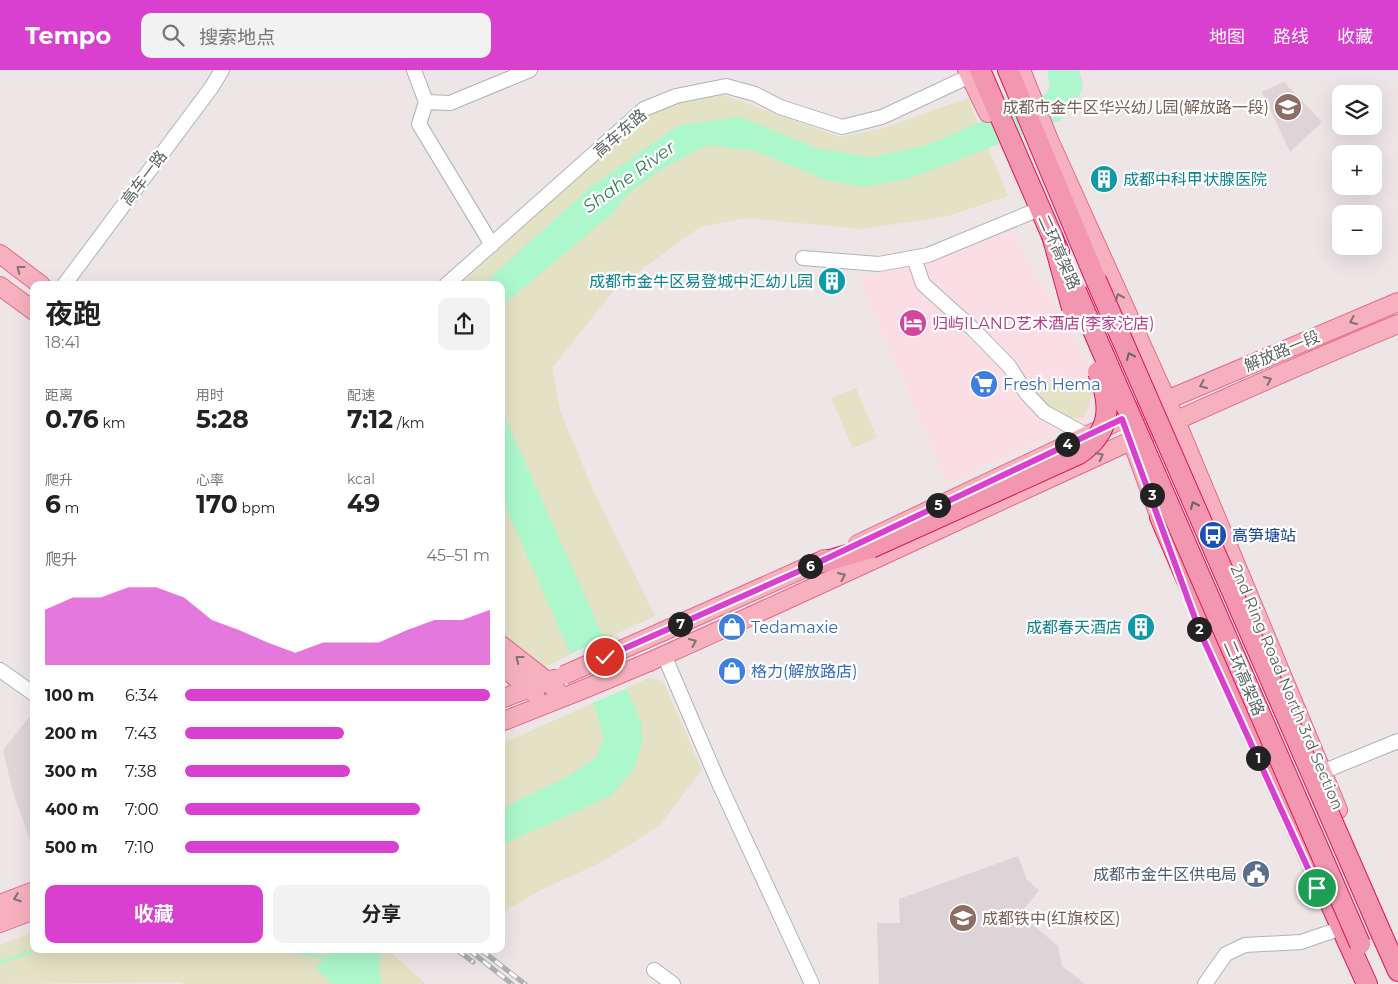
<!DOCTYPE html>
<html lang="zh">
<head>
<meta charset="utf-8">
<style>
	:root { --surface:#fff; --page:#f2f2f2; --text:#222; --muted:#767676; --accent:#d940d0 }
	body { margin:0; font-family:Montserrat,"Noto Sans SC",sans-serif; background:var(--page); color:var(--text); height:100vh; display:flex; flex-direction:column; font-size:19px; white-space:nowrap }
	* { box-sizing:border-box; margin:0 }
	p { font-size:16px; color:var(--muted) }
	.icon { flex:none; width:28px; height:28px; fill:none; stroke:currentColor; stroke-width:2; stroke-linecap:round; stroke-linejoin:round }
	.map { position:relative; flex:1; overflow:hidden }
	.sheet { position:absolute; left:30px; top:211px; width:475px; height:672px; display:flex; flex-direction:column; background:var(--surface); border-radius:10px; box-shadow:0 5px 20px #0002 }
	.sheet>* { flex:none }
	.fabs { position:absolute; left:1332px; top:15px; display:grid; gap:10px }
	.fabs a { display:grid; place-items:center; width:50px; height:50px; border-radius:10px; background:var(--surface); box-shadow:0 5px 20px #0002; font-size:25px }
	.pin { position:absolute; display:grid; place-items:center; width:42px; height:42px; color:#fff; margin:-21px; border:2px solid #fff; border-radius:50%; box-shadow:0 1px 5px #0007 }
	.km { position:absolute; width:25px; height:25px; margin:-12px; border-radius:50%; background:#222; color:#fff; font-size:14px; line-height:25px; text-align:center }
	.round { display:grid; place-items:center; flex:none; width:52px; height:52px; border-radius:10px; background:var(--page) }
	.head { display:flex; align-items:center; justify-content:space-between; height:85px; padding:0 15px }
	h1 { font-size:28px; font-weight:700; line-height:38px }
	.figures { display:grid; grid-template-columns:repeat(3,1fr); gap:8px; height:85px; padding:5px 15px }
	.figures div { display:grid; align-content:center }
	.figures b { font-size:25px; font-weight:700 }
	.figures small { font-size:14px; font-weight:400 }
	.figures p { font-size:14px }
	.chart { height:140px; padding:10px 15px }
	.chart p { display:flex; justify-content:space-between }
	.chart svg { width:100%; height:90px; margin-top:5px; fill:var(--accent); opacity:.7 }
	.action { display:flex; gap:10px; margin-top:auto; padding:10px 15px }
	.action a { flex:1; height:58px; border-radius:10px; background:var(--accent); color:#fff; font-size:20px; font-weight:700; line-height:58px; text-align:center }
	.action a+a { background:var(--page); color:var(--text) }
	ul { padding:0 15px; list-style:none; font-size:16px }
	li { display:grid; grid-template-columns:80px 60px 1fr; align-items:center; height:38px }
	li i { height:12px; border-radius:6px; background:var(--accent) }
	header { display:flex; align-items:center; gap:30px; box-sizing:border-box; height:70px; padding:0 25px; background:var(--accent); color:#fff }
	header strong { font-size:24px }
	nav { display:flex; gap:28px; margin-inline-start:auto; font-size:18px }
	.search { width:350px; height:45px; background:var(--page); display:flex; align-items:center; gap:12px; box-sizing:border-box; padding:0 18px; border-radius:10px; color:var(--muted); font-size:19px }
	.map>svg:first-child { display:block }
</style>
</head>
<body>
<header>
<strong>Tempo</strong>
<div class="search"><svg class="icon" aria-label="search" viewBox="0 0 24 24"><circle cx="10" cy="10" r="6"/><path d="M15 15l6 6"/></svg>搜索地点</div>
<nav><a>地图</a><a>路线</a><a>收藏</a></nav>
</header>
<div class="map">
<svg width="1398" height="914" viewBox="0 0 1398 914">
	<rect width="100%" height="100%" fill="#eee5e7"/>
	<path fill="#fbdee5" d="M 1010,160 L 1093,302 L 1090,349 L 947,413 L 859,208 L 926,190 Z"/>
	<path fill="#ddd7d8" d="M 34,641 L 34,782 L 12,719 L 3,680 Z"/>
	<path fill="#ded4d7" d="M 1284,12 L 1322,52 L 1290,82 L 1262,22 Z
		M 1018,786 L 1027,810 L 1039,820 L 1020,844 L 1058,876 L 1062,896 L 1085,914 L 879,914 L 877,853 L 900,853 L 899,829 Z"/>
	<path fill="#e3e2c4" d="M 723,25 L 840,67 L 881,59 L 968,28 L 1008,126 L 948,146 L 861,159 L 747,148 L 700,157 L 616,218 L 552,298 L 560,340 L 593,420 L 655,546 L 542,598 L 501,566 L 501,215 L 460,215 L 643,47 C 669,33 694,28 723,25 Z
		M 1033,312 L 1074,315 L 1094,321 L 1084,348 C 1055,350 1048,337 1030,317 Z
		M 856,318 L 877,368 L 853,378 L 831,328 Z
		M 649,608 L 663,611 L 702,700 L 659,756 L 602,792 L 543,819 L 501,843 L 501,674 Z
		M 34,862 L 34,880 L 388,880 L 426,914 L 185,914 L 180,912 L 0,914 L 0,875 Z"/>
	<path fill="#acf7cb" d="M 1047,0 L 1079,0 L 1083,16 L 1074,37 L 1061,50 L 911,108 L 865,117 L 826,110 L 755,81 L 707,75 L 667,96 L 629,122 L 612,144 L 505,233 L 501,240 L 501,215 L 482,215 L 592,116 L 679,55 L 741,47 L 818,79 L 872,87 L 928,75 L 1046,24 L 1050,17 Z
		M 501,339 L 641,651 L 642,674 L 633,700 L 611,726 L 501,775 L 501,739 L 571,705 L 596,687 L 604,668 L 596,641 L 501,427 Z
		M 334,880 L 381,880 L 379,901 L 381,914 L 333,914 L 315,898 Z"/>
	<path fill="#eee5e7" d="M 605,568 L 628,618 L 590,634 L 568,585 Z"/>
	<g fill="none" stroke-linecap="round" stroke-linejoin="round">
		<path stroke="#acf7cb" stroke-width="3" d="M 281,880 L 330,888
			M 0,892 L 35,880"/>
		<defs>
			<path id="minor" d="M 414,0 L 426,32 L 419,54 L 492,175
				M 426,32 L 450,33 L 530,0
				M 803,188 L 879,194 L 928,185 L 1032,142
				M 914,188 L 923,214 L 973,259 L 1009,296 L 1027,324 L 1044,342 L 1086,365
				M 64,215 L 211,18 L 222,0
				M 446,215 L 644,39 L 676,26 L 726,16 L 755,24 L 780,37 L 842,57 L 882,47 L 970,6
				M 664,585 L 718,711 L 812,914
				M 0,600 L 34,624
				M 1322,702 L 1398,671
				M 654,900 L 673,914
				M 1205,914 L 1226,884 L 1245,875 L 1301,872 L 1336,860"/>
			<path id="major" d="M 967,0 L 988,43
				M 1021,0 L 1049,70 L 1176,351 L 1338,740
				M 0,184 L 41,215
				M 0,216 L 34,241
				M 1132,371 L 1164,459
				M 858,474 L 1122,349 L 1398,232
				M 646,569 L 825,489
				M 501,575 L 547,611 L 563,627
				M 649,592 C 899,481 1145,359 1398,254
				M 501,595 L 535,624
				M 501,629 L 554,609
				M 501,652 L 577,622
				M 0,834 L 34,821
				M 0,853 L 34,840"/>
			<path id="highway" d="M 980,0 L 1059,182
				M 1008,0 L 1096,210
				M 1160,447 L 1240,634 L 1367,914
				M 813,495 L 871,478
				M 1382,865 L 1398,901"/>
		</defs>
		<use href="#minor" stroke="#aeb4b2" stroke-width="16"/>
		<use href="#major" stroke="#e4688d" stroke-width="20"/>
		<use href="#highway" stroke="#de1558" stroke-width="22"/>
		<use href="#minor" stroke="#fff" stroke-width="14"/>
		<use href="#major" stroke="#f7b1be" stroke-width="18"/>
		<use href="#highway" stroke="#f397b0" stroke-width="20"/>
		<defs>
			<path id="rail" d="M 457,880 L 473,892
				M 469,880 L 512,914
				M 481,880 L 525,914"/>
		</defs>
		<use href="#rail" stroke="#afb0b0" stroke-width="5"/>
		<use href="#rail" stroke="#fff" stroke-width="3" stroke-dasharray="9" stroke-linecap="butt"/>
		<defs>
			<path id="major-bridge" d="M 564,605 L 646,569
				M 577,622 L 649,592"/>
			<path id="highway-bridge" d="M 1052,165 L 1072,238
				M 1096,210 L 1382,865
				M 1076,221 L 1360,874
				M 871,478 L 1079,384 C 1111,362 1112,336 1098,302"/>
		</defs>
		<use href="#major-bridge" stroke="#e4688d" stroke-width="20" stroke-linecap="butt"/>
		<use href="#highway-bridge" stroke="#de1558" stroke-width="22" stroke-linecap="butt"/>
		<use href="#major-bridge" stroke="#f7b1be" stroke-width="18"/>
		<use href="#highway-bridge" stroke="#f397b0" stroke-width="20"/>
	</g>
	<defs><path id="oneway-chevron" d="M-2-3.5L2.5 0L-2 3.5" fill="none" stroke-width="1.6" stroke-linecap="round" stroke-linejoin="round" transform="scale(1.25)"/></defs>
	<g stroke="#7c7374">
		<use href="#oneway-chevron" transform="translate(20 199) rotate(-143)"/>
		<use href="#oneway-chevron" transform="translate(1119 227) rotate(-114)"/>
		<use href="#oneway-chevron" transform="translate(1353 251) rotate(157)"/>
		<use href="#oneway-chevron" transform="translate(1268 310) rotate(-24)"/>
		<use href="#oneway-chevron" transform="translate(1203 315) rotate(157)"/>
		<use href="#oneway-chevron" transform="translate(1100 386) rotate(-27)"/>
		<use href="#oneway-chevron" transform="translate(842 506) rotate(-24)"/>
		<use href="#oneway-chevron" transform="translate(693 572) rotate(-24)"/>
		<use href="#oneway-chevron" transform="translate(519 589) rotate(-142)"/>
		<use href="#oneway-chevron" transform="translate(17 828) rotate(159)"/>
	</g>
	<g stroke="#646765">
		<use href="#oneway-chevron" transform="translate(1130 286) rotate(-114)"/>
		<use href="#oneway-chevron" transform="translate(1194 435) rotate(-114)"/>
	</g>
	<g fill="none" stroke-linecap="round" stroke-linejoin="round">
		<defs>
			<path id="route" d="M 605,587 L 813,495 L 1122,349 L 1200,562 L 1317,818"/>
		</defs>
		<use href="#route" stroke="#fff" stroke-width="10"/>
		<use href="#route" stroke="#d940d0" stroke-width="6"/>
	</g>
	<defs>
		<symbol id="school-disc" viewBox="-11 -11 22 22"><circle r="9.5" fill="#8d6e63" stroke="#fff"/><path d="M0-5L7-2L0 1L-7-2ZM-4 1L0 2.5L4 1V4Q0 6-4 4Z" fill="#fff"/></symbol>
		<symbol id="building-disc" viewBox="-11 -11 22 22"><circle r="9.5" fill="#0f9aa8" stroke="#fff"/><path d="M-4-6H4V6H1V3H-1V6H-4ZM-2.5-4.3h1.7v1.8h-1.7ZM.8-4.3h1.7v1.8H.8ZM-2.5-1h1.7V.8h-1.7ZM.8-1h1.7V.8H.8Z" fill="#fff"/></symbol>
		<symbol id="hotel-disc" viewBox="-11 -11 22 22"><circle r="9.5" fill="#d1479c" stroke="#fff"/><path d="M-6-4.5h1.5V1H6V5H4.5V3h-9V5H-6ZM-4 0a1.8 1.8 0 1 1 3.6 0ZM.5 0V-2.5h3Q6-2.5 6 0Z" fill="#fff"/></symbol>
		<symbol id="supermarket-disc" viewBox="-11 -11 22 22"><circle r="9.5" fill="#3f7fe0" stroke="#fff"/><path d="M-6-5.5h2.5l.6 2H6L4.5 2H-2.5L-4.4-4H-6ZM-1.5 3.2a1.3 1.3 0 1 0 .1 0ZM3 3.2a1.3 1.3 0 1 0 .1 0Z" fill="#fff"/></symbol>
		<symbol id="bus-disc" viewBox="-11 -11 22 22"><circle r="9.5" fill="#1a4fb4" stroke="#fff"/><path d="M-5-6H5V4H4V6H2V4H-2V6H-4V4H-5ZM-3.5-4V0h7V-4ZM-3.5 1.2v1.5H-2V1.2ZM2 1.2v1.5H3.5V1.2Z" fill="#fff"/></symbol>
		<symbol id="shop-disc" viewBox="-11 -11 22 22"><circle r="9.5" fill="#3f7fe0" stroke="#fff"/><path d="M-5-2.5h2.3a2.7 3.5 0 0 1 5.4 0H5L5.5 6h-11ZM-1.5-2.5h3a1.5 2.3 0 0 0-3 0Z" fill="#fff"/></symbol>
		<symbol id="civic-disc" viewBox="-11 -11 22 22"><circle r="9.5" fill="#5c6f8a" stroke="#fff"/><path d="M-.6-6.5H3V-4.5H.6V-3L4-1V1h2V6H-6V1h2V-1L-.6-3ZM-1.2 2.5V6h2.4V2.5Z" fill="#fff"/></symbol>
	</defs>
	<g fill-rule="evenodd">
		<use href="#school-disc" x="1272" y="21" width="32" height="32"/>
		<use href="#building-disc" x="1088" y="93" width="32" height="32"/>
		<use href="#building-disc" x="816" y="195" width="32" height="32"/>
		<use href="#hotel-disc" x="897" y="237" width="32" height="32"/>
		<use href="#supermarket-disc" x="968" y="298" width="32" height="32"/>
		<use href="#bus-disc" x="1197" y="449" width="32" height="32"/>
		<use href="#shop-disc" x="716" y="541" width="32" height="32"/>
		<use href="#building-disc" x="1125" y="541" width="32" height="32"/>
		<use href="#shop-disc" x="716" y="585" width="32" height="32"/>
		<use href="#civic-disc" x="1240" y="788" width="32" height="32"/>
		<use href="#school-disc" x="947" y="832" width="32" height="32"/>
	</g>
	<g text-anchor="middle" dominant-baseline="central" stroke-width="4.5" stroke-linejoin="round" paint-order="stroke">
		<g font-size="16" fill="#785e54" stroke="#fff" text-anchor="end">
			<text x="1269" y="37">成都市金牛区华兴幼儿园(解放路一段)</text>
			<text x="982" y="848" text-anchor="start">成都铁中(红旗校区)</text>
		</g>
		<g font-size="16" fill="#5d6461" stroke="#fff">
			<text transform="translate(620 63) rotate(-41)">高车东路</text>
			<text transform="translate(144 108) rotate(-53)">高车一路</text>
			<text transform="translate(1059 182) rotate(66)">二环高架路</text>
			<text transform="translate(1282 281) rotate(-23)">解放路一段</text>
			<text transform="translate(1244 608) rotate(67)">二环高架路</text>
			<text transform="translate(1287 617) rotate(67)">2nd Ring Road North 3rd Section</text>
		</g>
		<g font-size="16" fill="#0d838f" stroke="#fff" text-anchor="end">
			<text x="1123" y="109" text-anchor="start">成都中科甲状腺医院</text>
			<text x="813" y="211">成都市金牛区易登城中汇幼儿园</text>
			<text x="1122" y="557">成都春天酒店</text>
		</g>
		<g font-size="16" fill="#b23c85" stroke="#fff" text-anchor="start">
			<text x="932" y="253">归屿ILAND艺术酒店(李家沱店)</text>
		</g>
		<g font-size="16" fill="#366cbe" stroke="#fff" text-anchor="start">
			<text x="1003" y="314">Fresh Hema</text>
			<text x="751" y="557">Tedamaxie</text>
			<text x="751" y="601">格力(解放路店)</text>
		</g>
		<g font-size="16" fill="#164399" stroke="#fff" text-anchor="start">
			<text x="1232" y="465">高笋塘站</text>
		</g>
		<g font-size="16" fill="#4e5e75" stroke="#fff" text-anchor="end">
			<text x="1237" y="804">成都市金牛区供电局</text>
		</g>
		<g font-size="18" font-style="italic" fill="#3b7e5c" stroke="#fff">
			<text transform="translate(629 107) rotate(-36)">Shahe River</text>
		</g>
	</g>
</svg>
<div class="fabs">
<a><svg class="icon" aria-label="layers" viewBox="0 0 24 24"><path d="M12 4l9 5-9 5-9-5zM3 14l9 5 9-5"/></svg></a>
<a>+</a>
<a>−</a>
</div>
<div class="pin" style="left:1317px;top:818px;background:#1e9e55"><svg class="icon" aria-label="arrive" viewBox="0 0 24 24"><path d="M6 21V4h12l-3 4 3 4H6"/></svg></div>
<div class="pin" style="left:605px;top:587px;background:#d93025"><svg class="icon" aria-label="check" viewBox="0 0 24 24"><path d="M5 12l5 5 9-10"/></svg></div>
<b class="km" style="left:1258px;top:688px">1</b>
<b class="km" style="left:1199px;top:559px">2</b>
<b class="km" style="left:1152px;top:425px">3</b>
<b class="km" style="left:1067px;top:374px">4</b>
<b class="km" style="left:938px;top:435px">5</b>
<b class="km" style="left:810px;top:496px">6</b>
<b class="km" style="left:680px;top:554px">7</b>
<section class="sheet">
<div class="head"><div><h1>夜跑</h1><p>18:41</p></div><a class="round"><svg class="icon" aria-label="share" viewBox="0 0 24 24"><path d="M12 15V3M7 8l5-5 5 5M5 13v7h14v-7"/></svg></a></div>
<div class="figures">
<div><p>距离</p><b>0.76<small> km</small></b></div>
<div><p>用时</p><b>5:28</b></div>
<div><p>配速</p><b>7:12<small> /km</small></b></div>
</div>
<div class="figures">
<div><p>爬升</p><b>6<small> m</small></b></div>
<div><p>心率</p><b>170<small> bpm</small></b></div>
<div><p>kcal</p><b>49</b></div>
</div>
<div class="chart"><p><span>爬升</span>45–51 m</p>
<svg viewBox="0 0 160 44" preserveAspectRatio="none"><path d="M0 44V17L10 11L20 11L30 6L40 6L50 11L60 22L70 27L80 33L90 38L100 33L110 33L120 33L130 27L140 22L150 22L160 17V44z"/></svg>
</div>
<ul>
<li><b>100 m</b>6:34<i style="width:100%"></i></li>
<li><b>200 m</b>7:43<i style="width:52%"></i></li>
<li><b>300 m</b>7:38<i style="width:54%"></i></li>
<li><b>400 m</b>7:00<i style="width:77%"></i></li>
<li><b>500 m</b>7:10<i style="width:70%"></i></li>
</ul>
<div class="action"><a>收藏</a><a>分享</a></div>
</section>
</div>
</body>
</html>
